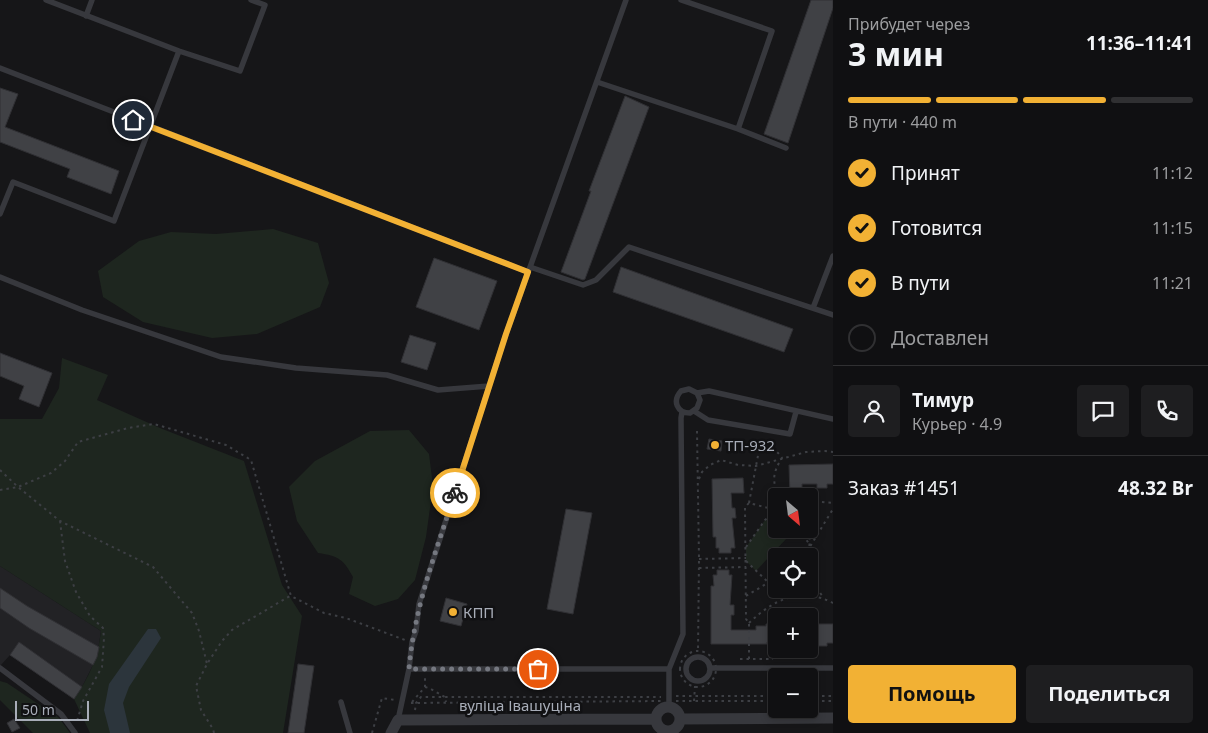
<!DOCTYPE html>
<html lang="ru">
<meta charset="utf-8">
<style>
body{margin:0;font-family:"Noto Sans",sans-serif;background:#1e1e20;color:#f1f3f6;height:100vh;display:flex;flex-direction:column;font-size:19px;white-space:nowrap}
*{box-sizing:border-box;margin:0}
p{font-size:16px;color:#9c9d9f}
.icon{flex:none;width:28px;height:28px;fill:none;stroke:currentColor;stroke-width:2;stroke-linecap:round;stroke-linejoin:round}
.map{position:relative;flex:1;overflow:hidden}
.side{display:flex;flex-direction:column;background:#101012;width:375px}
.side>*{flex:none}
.needle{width:32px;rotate:152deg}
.fabs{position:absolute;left:768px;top:488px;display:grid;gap:10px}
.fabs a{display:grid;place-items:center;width:50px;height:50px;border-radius:5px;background:#101012;box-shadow:0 2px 8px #0003,0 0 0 1px #303032;font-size:25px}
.scale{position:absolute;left:15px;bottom:12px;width:74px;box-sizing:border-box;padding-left:5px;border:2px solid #a8adb8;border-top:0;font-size:14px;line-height:18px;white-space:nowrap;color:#a8adb8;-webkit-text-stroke:4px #111113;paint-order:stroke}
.pin{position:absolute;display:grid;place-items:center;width:42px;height:42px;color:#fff;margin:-21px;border:2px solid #fff;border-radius:50%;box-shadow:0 1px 5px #0007}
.courier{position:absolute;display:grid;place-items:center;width:50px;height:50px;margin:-25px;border:4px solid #f2b134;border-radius:50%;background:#fff;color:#222;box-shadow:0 1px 6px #0007}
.summary em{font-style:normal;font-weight:700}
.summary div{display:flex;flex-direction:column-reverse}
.summary{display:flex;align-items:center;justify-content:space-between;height:85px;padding:0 15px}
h1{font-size:32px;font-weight:700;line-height:38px}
.bar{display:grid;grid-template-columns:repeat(4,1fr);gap:8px 5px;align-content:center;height:60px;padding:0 15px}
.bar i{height:6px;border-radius:4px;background:#303032}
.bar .active{background:#f2b134}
.bar p{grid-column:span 4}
.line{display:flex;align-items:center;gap:12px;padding:0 15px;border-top:1px solid #303032}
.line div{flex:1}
.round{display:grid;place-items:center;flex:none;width:52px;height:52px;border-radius:5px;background:#1e1e20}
ol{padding:0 15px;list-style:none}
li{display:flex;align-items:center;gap:15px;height:55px}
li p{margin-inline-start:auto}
li .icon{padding:5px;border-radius:50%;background:#f2b134;color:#111;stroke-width:4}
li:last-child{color:#9c9d9f}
li i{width:28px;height:28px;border:2px solid #303032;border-radius:50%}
.primary-button{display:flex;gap:10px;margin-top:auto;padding:10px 15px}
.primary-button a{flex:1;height:58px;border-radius:5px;background:#f2b134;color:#111;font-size:20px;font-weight:700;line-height:58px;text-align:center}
.primary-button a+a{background:#1e1e20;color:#f1f3f6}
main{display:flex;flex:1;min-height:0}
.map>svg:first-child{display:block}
.built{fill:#222225}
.green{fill:#1e261f}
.water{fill:#2c353c}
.building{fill:#404145;stroke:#303034}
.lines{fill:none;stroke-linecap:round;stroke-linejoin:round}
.path{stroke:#3d3f44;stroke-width:2;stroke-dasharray:2.5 4;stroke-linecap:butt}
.service{stroke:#37383d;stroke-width:5.5}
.minor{stroke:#37383d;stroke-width:11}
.done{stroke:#757880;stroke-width:5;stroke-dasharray:0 9}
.route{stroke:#f2b134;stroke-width:6}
.poi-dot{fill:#f2b134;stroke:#111113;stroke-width:2}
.labels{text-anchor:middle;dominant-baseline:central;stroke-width:5;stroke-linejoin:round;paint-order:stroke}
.poi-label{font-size:15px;fill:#a8adb8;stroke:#111113;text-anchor:start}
.street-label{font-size:15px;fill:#a8adb8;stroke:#111113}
</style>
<main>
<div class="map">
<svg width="833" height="733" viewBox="0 0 833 733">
<rect width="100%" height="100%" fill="#161618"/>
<path class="built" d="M0 566 101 631 97 657 82 687 74 699 10 655 0 666Z"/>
<path class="green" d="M273 229 318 243 329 283 320 307 257 334 212 338 143 322 103 297 98 271 139 241 171 232 216 234Z
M62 358 108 375 97 400 160 428 244 461 282 585 302 616 283 733H90L74 699C89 677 98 658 101 631L0 566V419H42L59 388Z
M409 430 429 454 433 486 426 537 415 580 398 599 375 606 349 594 353 577C343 559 339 556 318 553L297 521 289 487 315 461 370 431Z
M776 511V529H788L787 538 756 571 746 561V547L765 520Z
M809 560 811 574 816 587 811 597 796 596 781 589H809Z
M0 681 7 683 59 718 70 733H33L0 700Z"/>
<path class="water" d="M148 629H156L161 638 129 687 123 703 130 733H110L104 710 109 684Z"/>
<path class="building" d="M811 0H833V8L788 143 764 134Z
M0 88 18 94 5 127 119 171 111 194 67 177 70 169 0 142Z
M625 96 649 107 585 279 583 280 561 272 591 191H589Z
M434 258 497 281 479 330 416 307Z
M621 267 793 329 784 352 613 292Z
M410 335 436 343 427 370 401 362Z
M0 353 52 373 39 407 19 399 24 386 0 376Z
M709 439 722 441 721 451 707 449Z
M833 464V484H827V488H817V484H802V496H790L789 465Z
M743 478 744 493H731L732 508H735L736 518H732L735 548H731V553H719V548H716V537H713L712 479Z
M566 509 592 513 573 614 547 609Z
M717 570H729V575H732L730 605H734V615H731V630H756V626H766V624H776V642H767V644H711V586H714L713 575H717Z
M0 588 27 606 99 647 97 657 93 665 29 628 0 608Z
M446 598 467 604 461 626 440 621Z
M809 624H833V643H827V646H815V643H809Z
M19 642 82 687 74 699 10 655Z
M298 664 314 666 304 733H288Z
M14 719 20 728 12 732 7 723Z"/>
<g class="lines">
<path class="path" d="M697 431 699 559 698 651
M0 470 18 487 60 521 153 567 192 613 199 631 207 664
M699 479 702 472 710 465 721 460 738 465 756 466 806 452 825 451 833 452
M0 490 18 487 51 473 65 461 78 442 128 428 154 424 226 445 251 460 291 596 324 613 346 618 405 640
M809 501 833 503
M749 503 760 445C770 447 776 449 782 458 773 472 771 482 780 496
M809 511 810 525 809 560 811 574 816 587 823 597
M60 521 65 561 76 592 90 616 103 628 104 638 102 667 83 701 77 721
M800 529 809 544
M746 547 765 520 776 511
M802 556 811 545 833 509
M699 559 746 558
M746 561 769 583 776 586
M699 568 746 567
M781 589 795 595
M746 596 776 578
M749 623C773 600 800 586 833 603
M680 669a18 18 0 1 1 36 0a18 18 0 1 1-36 0Z
M740 659H773
M749 659V623L746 619 745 507 749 503 776 510
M425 687 429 688 445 697 446 702
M676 696H776
M809 696H833
M676 701H776
M694 701 695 686
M809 701H833
M412 702 425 687V677
M411 703 661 701
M415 710 416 703 421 697H661
M214 733 213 729 201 710 196 686 207 664 222 641 232 630 290 596
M372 733 382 698 395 700"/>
<path class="service" d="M46 0 179 51 240 71 265 5 251 0
M681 0 772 31 738 129
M86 16 92 0
M0 68 528 272
M597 82 738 129 786 148
M0 214 13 182 114 221 179 51
M530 267 583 285 596 280 629 247 833 315
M0 277 82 310 221 357 296 368 387 375 438 390 489 386
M813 308 833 256
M697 393 700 400 697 408 690 413C677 413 672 401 681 391L689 389 697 393 709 391 833 419
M694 411 708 420 790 434 796 412
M686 669a12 12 0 1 1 24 0a12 12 0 1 1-24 0Z
M0 668 61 714 75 733
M711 668H833
M409 669H669
M341 702 350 733
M669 707V669L683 634 681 418 682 412
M398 720 409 669 412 642 416 631 419 604 506 334 626 0
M668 731V733"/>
<path class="minor" d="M656 719a12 12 0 1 1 24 0a12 12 0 1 1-24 0Z
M680 719 833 718
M391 733 398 720 656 719"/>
</g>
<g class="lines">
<path class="done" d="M455 493C436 551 414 609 409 669H538"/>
<path class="route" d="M133 120 528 272 506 334 455 493"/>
</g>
<g class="poi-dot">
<circle cx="715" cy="445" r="5"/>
<circle cx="453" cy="612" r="5"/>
</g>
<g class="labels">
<g class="poi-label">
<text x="725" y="445">ТП-932</text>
<text x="463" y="612">КПП</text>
</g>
<g class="street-label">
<text x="520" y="705">вуліца Івашуціна</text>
</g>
</g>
</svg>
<div class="fabs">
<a><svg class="needle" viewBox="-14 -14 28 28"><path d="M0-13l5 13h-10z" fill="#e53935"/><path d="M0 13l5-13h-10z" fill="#9c9d9f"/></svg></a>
<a><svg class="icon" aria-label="locate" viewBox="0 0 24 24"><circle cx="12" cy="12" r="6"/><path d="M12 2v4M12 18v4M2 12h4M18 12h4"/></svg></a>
<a>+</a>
<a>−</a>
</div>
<div class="scale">50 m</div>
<div class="pin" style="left:538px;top:669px;background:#ea580c"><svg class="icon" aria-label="bag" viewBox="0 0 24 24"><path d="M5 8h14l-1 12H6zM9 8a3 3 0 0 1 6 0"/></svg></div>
<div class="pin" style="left:133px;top:120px;background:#1f2937"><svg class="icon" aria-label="home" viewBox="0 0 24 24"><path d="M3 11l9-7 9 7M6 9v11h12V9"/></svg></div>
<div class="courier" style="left:455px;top:493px"><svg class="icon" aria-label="bike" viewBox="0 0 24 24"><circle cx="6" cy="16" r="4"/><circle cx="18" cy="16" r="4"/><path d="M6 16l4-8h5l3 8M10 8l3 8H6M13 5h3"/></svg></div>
</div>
<section class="side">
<div class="summary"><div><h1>3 мин</h1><p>Прибудет через</p></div><em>11:36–11:41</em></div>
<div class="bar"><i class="active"></i><i class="active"></i><i class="active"></i><i></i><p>В пути · 440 m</p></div>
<ol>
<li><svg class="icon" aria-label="check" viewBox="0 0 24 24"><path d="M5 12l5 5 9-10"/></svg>Принят<p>11:12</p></li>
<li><svg class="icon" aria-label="check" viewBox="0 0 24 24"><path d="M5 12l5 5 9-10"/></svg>Готовится<p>11:15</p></li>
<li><svg class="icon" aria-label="check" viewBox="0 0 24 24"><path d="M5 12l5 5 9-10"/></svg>В пути<p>11:21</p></li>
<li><i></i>Доставлен</li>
</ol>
<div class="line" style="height:90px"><a class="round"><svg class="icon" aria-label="person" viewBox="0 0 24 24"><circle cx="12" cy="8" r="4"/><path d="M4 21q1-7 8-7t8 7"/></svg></a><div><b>Тимур</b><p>Курьер · 4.9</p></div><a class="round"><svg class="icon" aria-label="chat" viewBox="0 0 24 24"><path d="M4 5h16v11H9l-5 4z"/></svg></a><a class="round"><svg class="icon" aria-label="phone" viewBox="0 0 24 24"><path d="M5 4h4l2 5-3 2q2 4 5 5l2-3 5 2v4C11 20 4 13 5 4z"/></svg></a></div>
<div class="line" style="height:65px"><div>Заказ #1451</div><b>48.32 Br</b></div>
<div class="primary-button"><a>Помощь</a><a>Поделиться</a></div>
</section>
</main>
